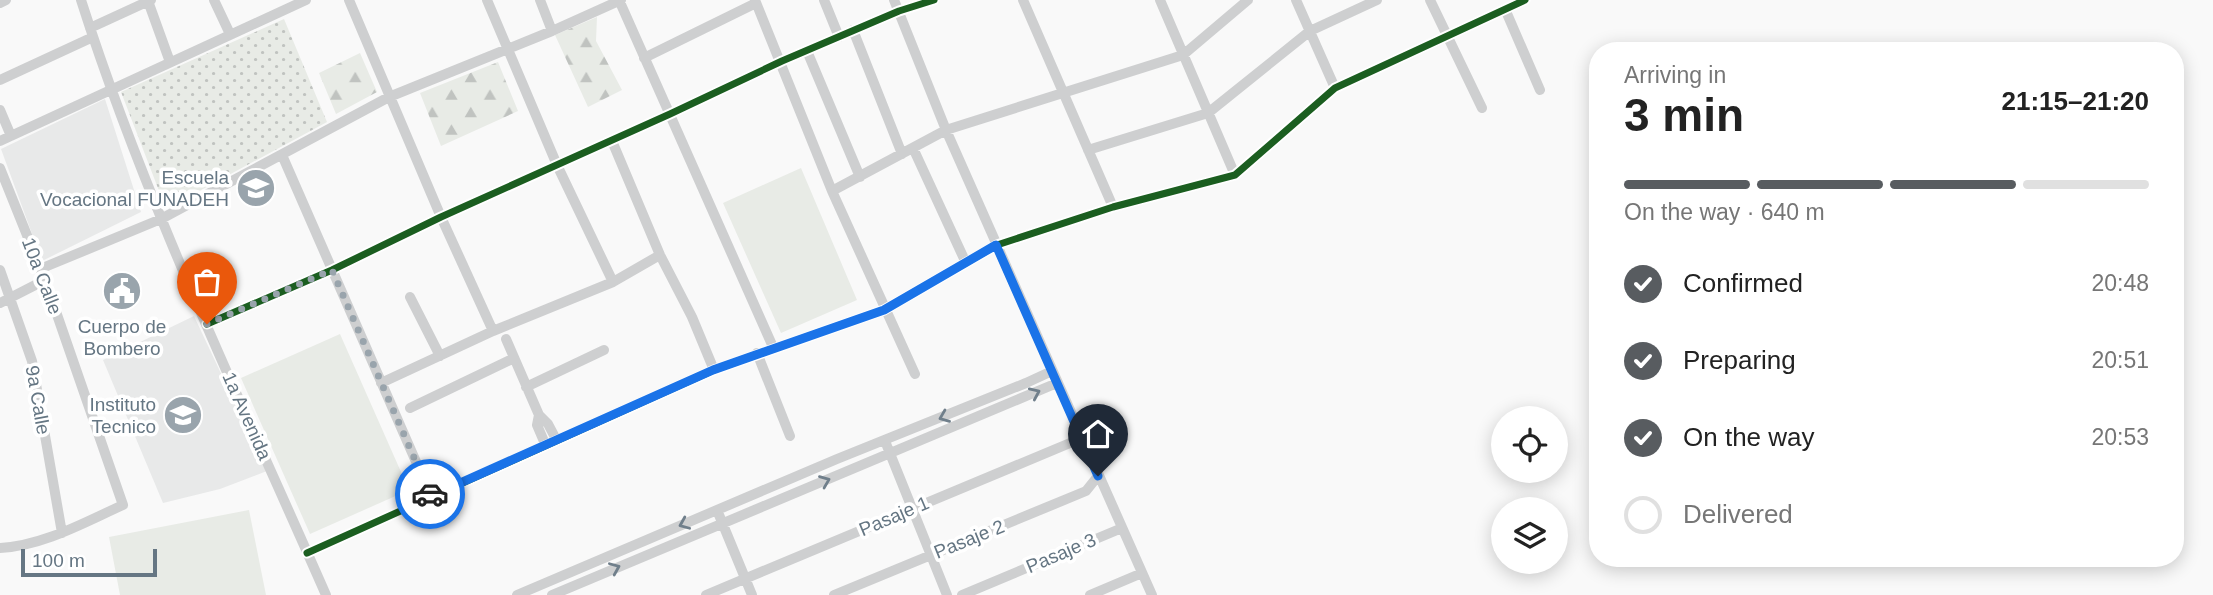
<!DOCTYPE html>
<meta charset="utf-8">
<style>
body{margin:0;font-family:Helvetica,sans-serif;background:#f6f6f6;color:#222;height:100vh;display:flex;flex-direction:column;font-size:26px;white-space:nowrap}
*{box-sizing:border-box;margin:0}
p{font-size:23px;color:#767676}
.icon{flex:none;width:38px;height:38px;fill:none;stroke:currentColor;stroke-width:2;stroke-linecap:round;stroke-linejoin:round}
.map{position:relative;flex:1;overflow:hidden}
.sheet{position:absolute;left:1589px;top:42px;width:595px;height:525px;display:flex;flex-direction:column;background:#fff;border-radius:28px;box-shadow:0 4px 18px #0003}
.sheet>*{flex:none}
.fabs{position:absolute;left:1491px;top:406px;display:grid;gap:14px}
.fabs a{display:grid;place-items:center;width:77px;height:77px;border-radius:50%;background:#fff;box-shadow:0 4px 18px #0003;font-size:35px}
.scale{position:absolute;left:21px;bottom:18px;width:136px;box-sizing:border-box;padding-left:7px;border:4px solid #657683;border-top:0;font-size:19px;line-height:24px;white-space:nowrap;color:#657683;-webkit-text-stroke:5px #fff;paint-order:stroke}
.pin{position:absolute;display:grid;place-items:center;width:60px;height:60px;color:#fff;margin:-72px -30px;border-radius:50% 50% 50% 0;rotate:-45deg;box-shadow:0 0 7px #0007}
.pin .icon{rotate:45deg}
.courier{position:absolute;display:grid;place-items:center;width:70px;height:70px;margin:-35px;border:5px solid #1a73e8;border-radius:50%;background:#fff;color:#222;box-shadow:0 2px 9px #0007}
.head em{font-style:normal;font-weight:700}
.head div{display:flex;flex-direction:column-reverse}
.head{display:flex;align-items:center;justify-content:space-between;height:119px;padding:0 35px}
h1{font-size:46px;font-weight:700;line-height:52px}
.bar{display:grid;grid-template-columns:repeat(4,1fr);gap:10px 7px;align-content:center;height:84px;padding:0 35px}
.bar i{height:9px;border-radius:5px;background:#e0e0e0}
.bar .current{background:#585c60}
.bar p{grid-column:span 4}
ol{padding:0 35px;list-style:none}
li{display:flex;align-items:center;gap:21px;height:77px}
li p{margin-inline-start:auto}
li .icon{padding:7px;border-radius:50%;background:#585c60;color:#fff;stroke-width:4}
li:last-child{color:#767676}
li i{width:38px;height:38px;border:4px solid #e0e0e0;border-radius:50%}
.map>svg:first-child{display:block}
.built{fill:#e8e9e9}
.green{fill:url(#green-dots)}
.forest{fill:url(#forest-firs)}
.pitch{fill:#e8ebe6}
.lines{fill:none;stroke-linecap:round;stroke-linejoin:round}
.street{stroke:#cecfd0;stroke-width:10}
.cycleway-casing{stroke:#fff;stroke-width:11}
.cycleway{stroke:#1b5e20;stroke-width:7}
.oneway{stroke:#707f8b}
.done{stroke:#99a4ac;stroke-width:7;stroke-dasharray:0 12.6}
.route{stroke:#1a73e8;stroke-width:9}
.labels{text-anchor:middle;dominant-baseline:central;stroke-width:7;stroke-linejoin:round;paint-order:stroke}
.poi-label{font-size:19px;fill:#657683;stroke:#fff;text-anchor:end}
.street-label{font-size:19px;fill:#657683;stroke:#fff}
</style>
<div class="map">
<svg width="2213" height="595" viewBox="0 0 2213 595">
<defs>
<pattern id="green-dots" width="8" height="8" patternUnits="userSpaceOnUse" patternTransform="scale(1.75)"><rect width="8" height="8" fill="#e8ebe6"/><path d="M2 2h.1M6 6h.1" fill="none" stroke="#c0c3c0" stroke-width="1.8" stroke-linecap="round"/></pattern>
<pattern id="forest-firs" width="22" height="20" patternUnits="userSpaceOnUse" patternTransform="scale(1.75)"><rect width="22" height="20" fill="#e8ebe6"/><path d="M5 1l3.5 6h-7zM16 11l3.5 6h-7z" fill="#c0c3c0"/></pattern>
</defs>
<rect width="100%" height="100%" fill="#f9f9f9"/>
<path class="built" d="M105 99 141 212 42 261 1 149Z
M194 316 267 471 220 489 163 503 103 360Z"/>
<path class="green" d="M284 19 327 122 166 209 121 92Z"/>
<path class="forest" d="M597 17 596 41 622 90 588 107 555 35Z
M360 53 377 92 336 114 319 73Z
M498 62 518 111 441 146 420 93Z"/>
<path class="pitch" d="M801 168 857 300 781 333 723 203Z
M340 334 409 490 310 534 241 378Z
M249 510 266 595H120L109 537Z"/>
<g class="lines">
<path class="street" d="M81 0C146 204 240 399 326 595
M214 0 230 34
M349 0 441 217 493 331
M487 0 557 165 613 282
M540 0 552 31
M619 0 773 347
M755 0 832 191 915 374
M824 0 839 37
M894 0 946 130 1152 595
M1023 0 1113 207
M1160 0 1235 175
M1296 0 1335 88
M1430 0 1482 108
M148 1 170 62
M0 3 6 0
M1505 9 1540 90
M90 28 151 0
M853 30 902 154
M807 51 860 177
M644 58 756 3
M0 80 93 37
M0 110 11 136
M0 141 306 0
M612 141 660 255 692 317 714 370
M913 148 966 263
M1088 150 1208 113 1310 31 1377 0
M282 155 431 496
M0 168 45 280 123 505C85 522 43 546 0 548
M832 191 946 130 1183 55 1248 0
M40 269 161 219 389 97 552 31 621 0
M0 270 32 361 62 533
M410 297 440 356
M0 303 45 280
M207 324 332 270 441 217 670 114 782 61 899 11 934 0
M506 339 539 415 548 424 557 441
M757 353 790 436
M381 383 493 331 613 282 660 255
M526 387 604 350
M410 408 514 358
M539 415 537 425 546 446
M885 441 947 595
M717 510 752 595
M307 553 714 370 884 310 997 245 1113 207 1235 175 1335 88 1525 0
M517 595 837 459 1026 383 1052 371
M552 595 1057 383
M706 595 1082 438
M834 595 1086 491 1098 476
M962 595 1122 528
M1090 595 1142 573"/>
<g class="cycleway-casing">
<path id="cycleway" d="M207 324 332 270 441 217 670 114 782 61 899 11 934 0
M307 553 714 370 884 310 997 245 1113 207 1235 175 1335 88 1525 0"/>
</g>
<use href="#cycleway" class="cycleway"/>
</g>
<defs><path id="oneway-chevron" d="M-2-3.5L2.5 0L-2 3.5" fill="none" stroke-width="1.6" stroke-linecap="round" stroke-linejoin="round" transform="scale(1.75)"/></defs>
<g class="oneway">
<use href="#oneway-chevron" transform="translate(1035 393) rotate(-24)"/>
<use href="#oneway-chevron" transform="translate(944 417) rotate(158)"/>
<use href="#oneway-chevron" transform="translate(825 481) rotate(-22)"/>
<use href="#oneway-chevron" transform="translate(684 524) rotate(157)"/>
<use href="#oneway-chevron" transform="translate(615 568) rotate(-23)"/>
</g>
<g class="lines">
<path class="done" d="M207 324 332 270 430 494"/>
<path class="route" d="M430 494 431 496 713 370 884 310 996 245 1098 476"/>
</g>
<defs>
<g id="school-disc" transform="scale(2.0125)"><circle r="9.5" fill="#99a4ac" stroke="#fff"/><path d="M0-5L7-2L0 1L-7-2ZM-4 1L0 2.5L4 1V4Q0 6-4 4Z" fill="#fff"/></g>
<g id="civic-disc" transform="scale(2.0125)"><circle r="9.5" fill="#99a4ac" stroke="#fff"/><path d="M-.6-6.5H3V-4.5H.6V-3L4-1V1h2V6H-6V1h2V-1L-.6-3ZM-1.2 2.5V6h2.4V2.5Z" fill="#fff"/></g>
</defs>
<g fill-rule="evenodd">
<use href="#school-disc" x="256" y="188"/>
<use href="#civic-disc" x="122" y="291"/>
<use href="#school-disc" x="183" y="415"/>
</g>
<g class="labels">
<g class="poi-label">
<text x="229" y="177">Escuela<tspan x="229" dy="22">Vocacional FUNADEH</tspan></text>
<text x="122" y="326" text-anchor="middle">Cuerpo de<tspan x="122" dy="22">Bombero</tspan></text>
<text x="156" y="404">Instituto<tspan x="156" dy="22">Tecnico</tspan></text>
</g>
<g class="street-label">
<text transform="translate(42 276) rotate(69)">10a Calle</text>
<text transform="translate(38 400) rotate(80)">9a Calle</text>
<text transform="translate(247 416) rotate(66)">1a Avenida</text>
<text transform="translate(894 516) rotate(-23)">Pasaje 1</text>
<text transform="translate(969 539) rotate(-22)">Pasaje 2</text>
<text transform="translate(1061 553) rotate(-23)">Pasaje 3</text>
</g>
</g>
</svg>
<div class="fabs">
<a><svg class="icon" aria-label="locate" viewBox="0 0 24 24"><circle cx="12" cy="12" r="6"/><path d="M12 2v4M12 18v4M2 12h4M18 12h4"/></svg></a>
<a><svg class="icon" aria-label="layers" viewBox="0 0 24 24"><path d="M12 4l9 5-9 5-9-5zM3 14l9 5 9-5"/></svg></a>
</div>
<div class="scale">100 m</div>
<div class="pin" style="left:207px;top:324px;background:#ea580c"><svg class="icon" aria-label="bag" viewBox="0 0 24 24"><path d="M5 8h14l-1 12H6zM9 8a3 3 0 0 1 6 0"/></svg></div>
<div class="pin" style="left:1098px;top:476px;background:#1f2937"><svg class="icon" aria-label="home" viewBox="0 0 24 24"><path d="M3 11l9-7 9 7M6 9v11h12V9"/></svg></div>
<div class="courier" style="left:430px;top:494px"><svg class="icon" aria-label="car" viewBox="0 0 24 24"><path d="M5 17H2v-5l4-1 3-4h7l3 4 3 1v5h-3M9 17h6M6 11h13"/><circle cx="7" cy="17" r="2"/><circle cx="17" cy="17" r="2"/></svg></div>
<section class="sheet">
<div class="head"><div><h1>3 min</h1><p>Arriving in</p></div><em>21:15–21:20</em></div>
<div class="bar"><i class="current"></i><i class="current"></i><i class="current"></i><i></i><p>On the way · 640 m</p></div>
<ol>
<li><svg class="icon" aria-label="check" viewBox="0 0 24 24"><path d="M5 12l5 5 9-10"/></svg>Confirmed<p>20:48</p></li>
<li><svg class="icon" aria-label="check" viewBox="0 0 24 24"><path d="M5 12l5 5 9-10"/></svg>Preparing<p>20:51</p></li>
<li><svg class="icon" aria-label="check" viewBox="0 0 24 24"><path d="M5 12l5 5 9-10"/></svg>On the way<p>20:53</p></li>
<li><i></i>Delivered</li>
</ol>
</section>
</div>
